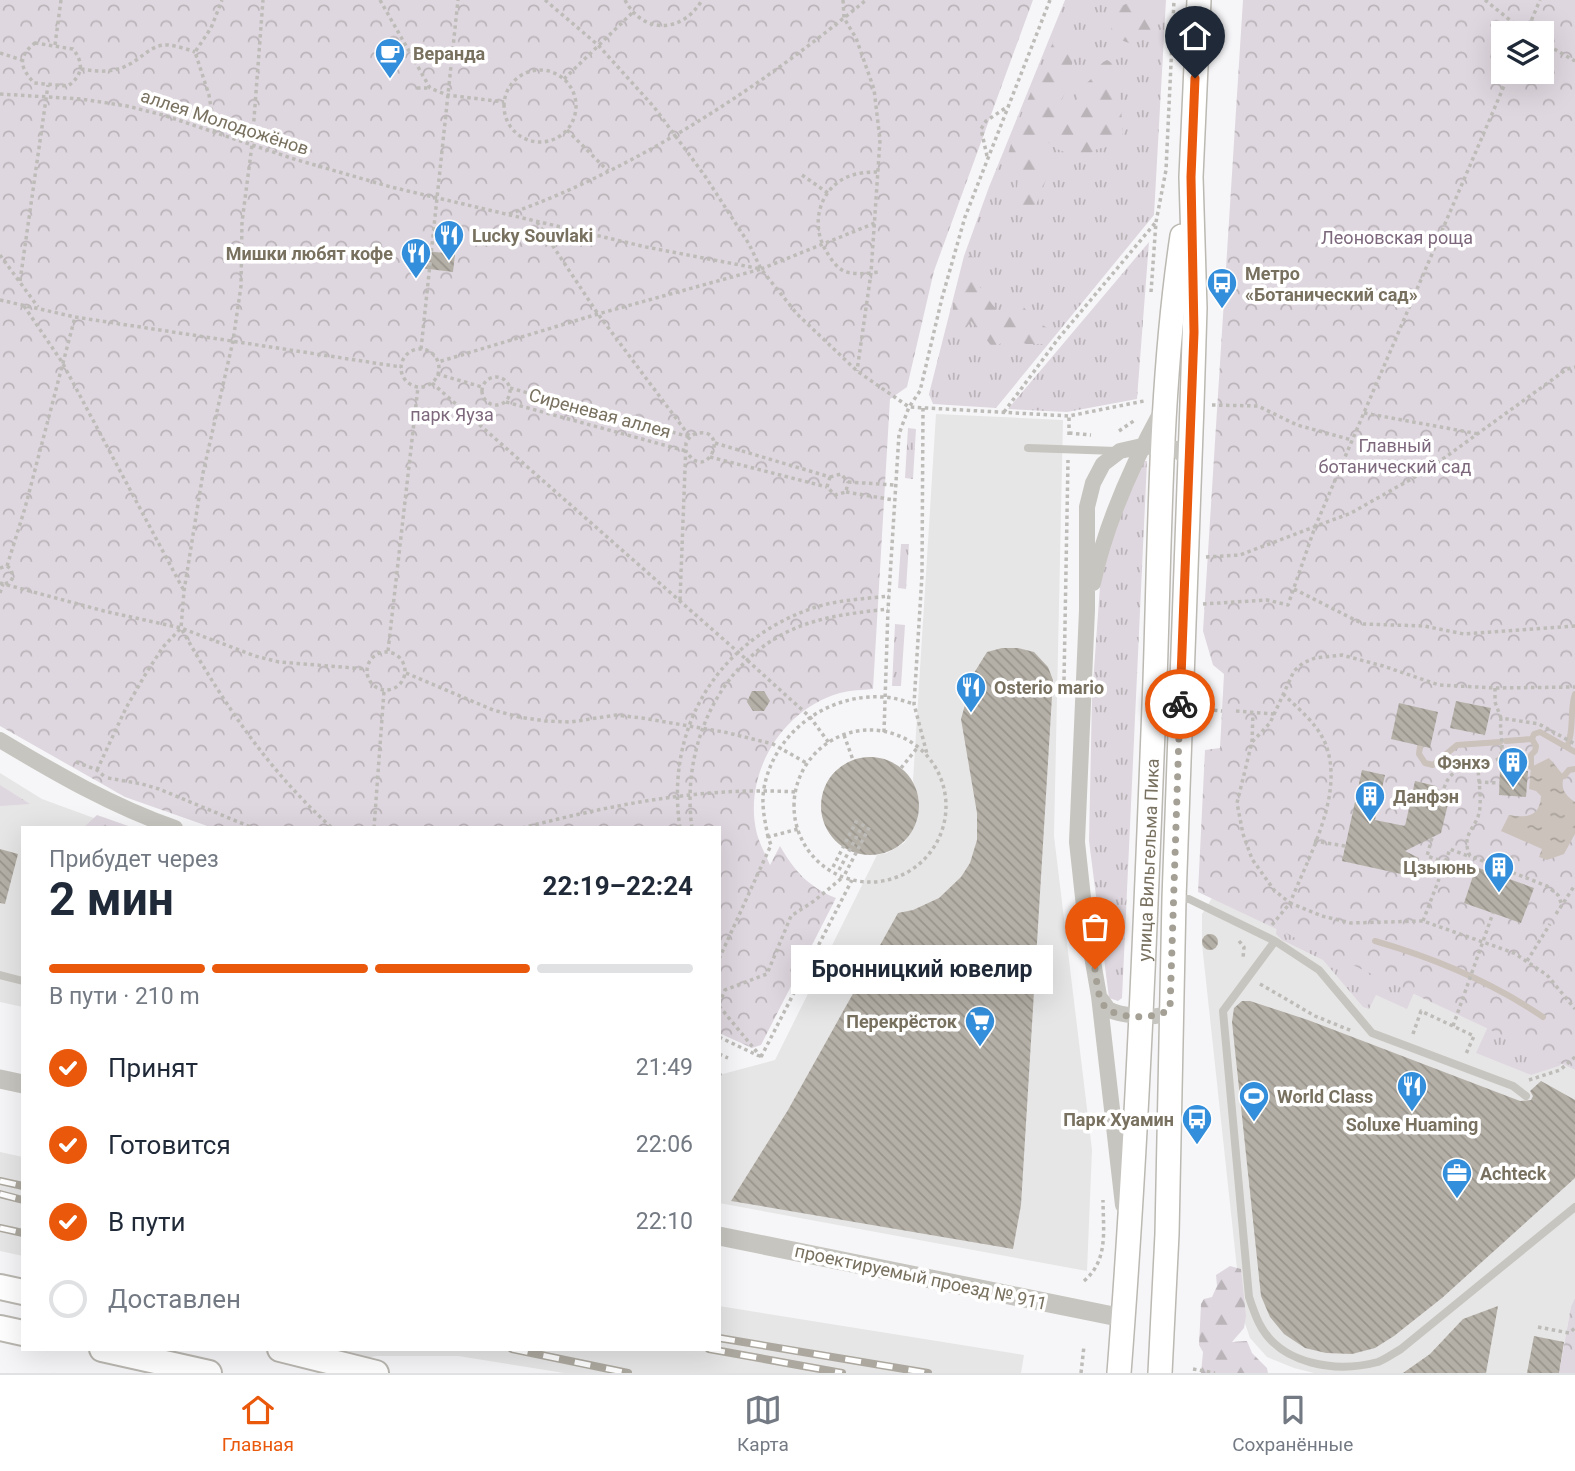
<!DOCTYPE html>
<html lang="ru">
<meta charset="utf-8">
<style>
body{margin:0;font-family:Roboto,sans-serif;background:#f6f6f7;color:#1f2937;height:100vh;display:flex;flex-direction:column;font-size:26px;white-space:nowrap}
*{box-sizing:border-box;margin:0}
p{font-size:23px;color:#747a83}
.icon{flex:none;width:38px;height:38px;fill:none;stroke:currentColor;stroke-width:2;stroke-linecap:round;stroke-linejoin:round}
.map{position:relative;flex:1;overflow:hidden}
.details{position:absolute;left:21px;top:826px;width:700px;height:525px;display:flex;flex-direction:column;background:#fff;border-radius:0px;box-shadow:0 7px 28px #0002}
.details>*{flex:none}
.controls{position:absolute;left:1491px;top:21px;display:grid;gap:14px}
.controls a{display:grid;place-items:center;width:63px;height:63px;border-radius:0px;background:#fff;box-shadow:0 7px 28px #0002;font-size:35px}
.pin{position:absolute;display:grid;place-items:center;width:60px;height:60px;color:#fff;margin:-72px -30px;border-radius:50% 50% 50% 0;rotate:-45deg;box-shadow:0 0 7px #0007}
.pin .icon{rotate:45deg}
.courier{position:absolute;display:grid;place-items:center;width:70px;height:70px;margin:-35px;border:5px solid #ea580c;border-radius:50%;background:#fff;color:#222;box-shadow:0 2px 9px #0007}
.bubble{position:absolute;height:49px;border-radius:0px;background:#fff;box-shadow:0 7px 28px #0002;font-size:23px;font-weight:700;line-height:49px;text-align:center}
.overview em{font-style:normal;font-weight:700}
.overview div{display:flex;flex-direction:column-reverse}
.overview{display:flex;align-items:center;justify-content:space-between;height:119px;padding:0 28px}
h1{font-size:46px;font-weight:700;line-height:52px}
.bar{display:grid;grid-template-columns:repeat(4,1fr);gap:10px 7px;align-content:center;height:84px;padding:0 28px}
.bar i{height:9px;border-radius:5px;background:#e0e1e3}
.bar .current{background:#ea580c}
.bar p{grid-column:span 4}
ol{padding:0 28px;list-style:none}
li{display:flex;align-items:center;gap:21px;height:77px}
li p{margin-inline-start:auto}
li .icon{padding:7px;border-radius:50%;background:#ea580c;color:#fff;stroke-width:4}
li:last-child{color:#747a83}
li i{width:38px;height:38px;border:4px solid #e0e1e3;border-radius:50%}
.tabs{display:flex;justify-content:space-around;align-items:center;height:98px;border-top:2px solid #e0e1e3;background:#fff;font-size:19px;color:#747a83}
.tabs a{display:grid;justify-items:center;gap:4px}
.tabs .current{color:#ea580c}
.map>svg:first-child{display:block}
.built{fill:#e7e6e6}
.grass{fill:url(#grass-tufts)}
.forest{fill:url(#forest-firs)}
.park{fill:url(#park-crowns);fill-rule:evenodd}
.water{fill:url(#water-ripples)}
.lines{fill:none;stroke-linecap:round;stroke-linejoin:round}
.stream{stroke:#cac2bb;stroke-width:6}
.building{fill:url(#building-back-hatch)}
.secondary-casing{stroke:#bcb9b2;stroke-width:26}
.primary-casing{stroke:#bab7b1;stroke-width:28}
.path{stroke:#bebcb8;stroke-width:3.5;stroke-dasharray:3.5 3.5;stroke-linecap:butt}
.service{stroke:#c7c5bf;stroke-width:8}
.minor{stroke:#c7c5bf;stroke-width:16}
.tertiary{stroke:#c7c5bf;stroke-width:19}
.secondary{stroke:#fff;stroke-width:23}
.primary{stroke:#fff;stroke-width:24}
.rail-casing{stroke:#aca89f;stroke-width:8}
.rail{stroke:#fff;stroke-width:5;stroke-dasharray:16;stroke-linecap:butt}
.done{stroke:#a5a095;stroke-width:7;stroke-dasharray:0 12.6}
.route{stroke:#ea580c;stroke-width:9}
.labels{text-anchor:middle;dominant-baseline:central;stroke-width:7;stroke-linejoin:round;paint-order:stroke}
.poi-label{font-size:18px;font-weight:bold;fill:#797160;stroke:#fff;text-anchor:start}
.street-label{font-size:18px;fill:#797160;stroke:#fff}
.park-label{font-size:18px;fill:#7d677c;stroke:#fff}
</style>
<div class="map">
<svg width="1575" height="1373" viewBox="0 0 1575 1373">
<defs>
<pattern id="grass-tufts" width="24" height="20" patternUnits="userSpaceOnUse" patternTransform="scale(1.75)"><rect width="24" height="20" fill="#dfd7df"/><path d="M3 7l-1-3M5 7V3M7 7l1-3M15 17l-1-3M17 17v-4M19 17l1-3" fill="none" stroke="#bab3b8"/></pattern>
<pattern id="forest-firs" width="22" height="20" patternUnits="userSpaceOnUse" patternTransform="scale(1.75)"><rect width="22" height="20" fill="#dfd7df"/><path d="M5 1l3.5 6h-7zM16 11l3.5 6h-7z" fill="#bab3b8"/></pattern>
<pattern id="park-crowns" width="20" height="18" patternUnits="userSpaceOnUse" patternTransform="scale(1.75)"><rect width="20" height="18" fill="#dfd7df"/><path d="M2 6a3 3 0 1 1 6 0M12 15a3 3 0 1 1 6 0" fill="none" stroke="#bab3b8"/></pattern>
<pattern id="water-ripples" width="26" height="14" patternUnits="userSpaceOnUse" patternTransform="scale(1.75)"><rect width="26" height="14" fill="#cac2bb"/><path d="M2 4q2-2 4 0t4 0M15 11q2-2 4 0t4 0" fill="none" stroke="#a9a29b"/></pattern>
<pattern id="building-back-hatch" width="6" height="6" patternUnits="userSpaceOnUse" patternTransform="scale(1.75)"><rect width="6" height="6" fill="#b5b0a7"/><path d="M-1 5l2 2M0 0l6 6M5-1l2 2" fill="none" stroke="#98948b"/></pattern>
</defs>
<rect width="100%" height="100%" fill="#f6f6f8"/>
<path class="built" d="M936 414 1063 420 1054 836 1092 1150 1087 1271 719 1203V1075L775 1060 877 855 887 853 904 843 914 828 918 818 919 800 913 781Z
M0 773 42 799 121 828H23V1007L0 1002Z
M1212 898 1575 1070V1298L1571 1306 1559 1373H1314L1294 1368 1267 1357 1250 1338 1242 1315 1202 944V914Z
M0 1152 23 1157V1256L0 1251Z
M719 1306 1024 1355 1021 1373H564L458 1356H377L297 1368 294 1349H719Z"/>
<path class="grass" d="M1065 0H1166L1154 215 996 408 933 404 929 394 964 256 989 187Z
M1149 242 1137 399 1067 412 1008 409Z
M908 428 916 429 913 479 905 478Z
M1142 461H1147L1122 998 1118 1001 1109 998 1089 841 1092 697 1101 572 1109 541Z
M901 544H909L906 589 898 588Z
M895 624 905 625 901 686H892Z
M1277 926 1575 1052 1559 1066 1531 1075 1476 1053 1490 1022 1416 988 1407 1009 1376 995 1369 1009 1363 1007 1323 960 1282 940 1276 934Z"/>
<path class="forest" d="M1136 0 1151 1 1157 24 1152 38 1129 43 1112 37 1110 14 1116 8Z
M1063 36C1065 38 1070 43 1071 45 1077 58 1066 92 1060 104L1066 111 1074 110C1077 104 1076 100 1078 94 1079 88 1085 85 1089 81 1097 75 1096 65 1107 60L1115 65 1118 73 1123 133 1120 142 1112 146 1097 149 1082 159 1057 149 1044 139 1035 141 1034 150 1047 162 1049 171C1045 181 1040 200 1034 207L1025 208 1018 203 1016 195 1018 180C1015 176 1009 173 1007 168 1002 152 1046 58 1055 38Z
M969 256 977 258 979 263 975 271V283C987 291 989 306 1002 313L1006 311 1010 303H1020L1034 319 1050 330 1052 339 1047 344H1026L1009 336 994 349 971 321 964 331H955C947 318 961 270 969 256Z
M0 785 30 804 0 806Z
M97 815 134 828H83Z
M1230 1266 1241 1269 1246 1316 1244 1328 1232 1342 1247 1341 1252 1353 1267 1368 1268 1373H1201L1203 1352 1199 1345 1201 1304 1204 1299 1212 1297 1217 1286 1216 1275Z"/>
<path class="park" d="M0 0H1033L934 271 907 387 890 399 873 689C862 690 851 690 840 693 782 709 742 775 757 834 760 845 766 855 770 865L780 846C795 872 809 887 836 898L761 1045 752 1048 719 1033V828H213L125 797 0 726Z
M1243 0H1575V1070L1198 892 1205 750 1220 748 1224 674 1213 665 1203 631ZM1503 33H1542V72H1503Z
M1575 1298V1373H1559L1571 1306Z"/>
<path class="water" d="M1549 758 1564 776C1560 789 1565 795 1575 802V834L1564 854 1547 860 1539 857 1542 849 1501 831 1509 815C1526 818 1540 817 1541 796L1536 791 1529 789 1531 767Z"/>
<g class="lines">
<path class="stream" d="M1506 741 1532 739
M1420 746 1419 754 1425 763 1433 765 1457 745 1500 742
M1567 747C1575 729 1569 711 1575 694
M1531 767V755L1535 751 1536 746 1532 739 1534 734 1540 732 1575 752
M1564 776 1569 770 1575 769
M1375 941C1434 958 1492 982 1543 1017"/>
</g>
<path class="building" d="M415 250 455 254 453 272 413 267Z
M1002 648H1018L1034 652 1048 667 1053 680 1021 1205 1013 1249 731 1201 788 1110 898 913 913 910 939 898 961 877 970 863 977 840V813L961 719 974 673 987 652Z
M752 691H764L770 701 764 711H753L747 702Z
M1456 701 1491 708 1485 735 1450 728Z
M1399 703 1438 712 1430 748 1391 739Z
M821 806a49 49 0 1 1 98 0a49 49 0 1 1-98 0Z
M1500 769 1528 771 1526 797 1499 795Z
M1362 770 1385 775 1375 820 1405 826 1415 781 1436 786 1448 804 1441 833 1405 851 1419 858 1415 877 1342 861Z
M0 849 18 854 5 904 0 903Z
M1476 867 1534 888 1521 923 1464 903Z
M1202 942a8 8 0 1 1 16 0a8 8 0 1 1-16 0Z
M1242 1001H1250L1308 1020 1520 1101 1531 1100 1533 1096 1530 1091 1541 1081 1575 1100V1178L1442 1298 1394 1336 1375 1348 1352 1354 1326 1353 1305 1348 1284 1334 1270 1317 1261 1296 1232 1022 1234 1008Z
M1498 1306 1486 1373H1403L1430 1354 1463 1319Z
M1534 1336 1564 1342 1559 1373H1527Z"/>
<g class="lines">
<g class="secondary-casing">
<g id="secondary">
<path id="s1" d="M1119 1373C1137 1143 1146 912 1155 681 1160 533 1160 383 1182 236"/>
<path d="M1160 1373 1167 1234 1174 899 1192 404 1195 308 1191 177 1199 0"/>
</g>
</g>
<g class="primary-casing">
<path id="primary" d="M0 1287 23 1292
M0 1328 23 1333
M102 1349 209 1373
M280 1349 376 1373"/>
</g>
<path class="path" d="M380 0 430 88 447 95 504 102
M545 0 598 45 654 107 705 176 749 244 761 269 797 314 857 371 909 407 1069 416 1144 401
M625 0C643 35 683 33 702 0
M843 0 844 18 856 38 874 89 880 140 871 273 857 371
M1485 0 1526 33
M1526 33 1540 0
M1542 42 1575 61
M35 43 73 49C84 63 83 75 68 86L34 83C20 67 17 57 35 43Z
M55 45 61 0
M0 53 22 60
M81 69C98 72 114 73 130 64 143 57 152 44 168 45 177 46 187 49 195 52
M504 106a36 36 0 1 1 72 0a36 36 0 1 1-72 0Z
M564 79 632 13
M417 88H430
M0 94 81 99 127 106 163 115 294 159 391 187 646 247 761 269 598 314 438 362
M567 130 608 171
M215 132 209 95 195 52 211 28 222 0
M987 156 981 129 986 121 1007 107
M877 172C867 172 855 173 845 178 819 191 811 224 825 249 829 256 835 266 842 270 853 276 869 273 880 272
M802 175 828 193
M509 214C638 168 761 87 866 0
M537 222 598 314 690 437
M0 255 38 307
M761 269 875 223
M20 281 48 85
M1151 292 1156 222 1166 170 1174 0
M0 300 75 317 401 367
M24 306 62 362 183 589
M421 349 458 0
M401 368a19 19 0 1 1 38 0a19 19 0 1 1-38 0Z
M437 374 482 387
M482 391a14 14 0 1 1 28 0a14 14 0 1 1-28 0Z
M432 383 747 660 810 717 829 743
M510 388 690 437
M506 402 686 451
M1212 405 1258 406 1297 425 1352 440
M923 408 922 575 914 704 927 754
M1004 412 1058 339 1156 222
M1364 413 1479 434
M1119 431 1135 420
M1069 433 1091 435
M1069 435V416
M715 443 830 477
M710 457 827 487
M830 477 827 487 835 495 846 492 848 482
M830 477 841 474 848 482
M848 482 895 485
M846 492 894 500
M1206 557 1240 555 1351 513 1429 469 1567 369 1575 367
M7 566 25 508 75 317
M0 568 7 566
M0 583 104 611 181 628 255 656 279 662 366 669
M5 584 11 581 13 577 11 569 7 566
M1294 589 1363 624 1424 626 1464 634 1575 626
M0 593 3 584
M680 600 686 443C689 437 692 434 699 433 730 429 707 485 686 451
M1203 604 1267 600 1288 605 1315 527 1510 72
M182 630C225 705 267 769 332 828
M388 651 418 387
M367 671a19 19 0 1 1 38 0a19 19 0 1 1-38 0Z
M406 673 493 710 519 717 545 721 571 722 616 715 642 718 724 732 773 744 808 764
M1064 680 1068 460
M1495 688V702L1501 718
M1283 694C1299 709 1320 726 1327 748 1343 797 1308 858 1290 903L1274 890 1252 859 1243 834 1237 803 1252 742 1270 723 1294 671 1303 663 1315 658 1342 655 1383 666 1439 685 1495 688 1575 687
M1200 709 1222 711
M1236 711 1274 714
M794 806a76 76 0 1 1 152 0a76 76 0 1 1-152 0Z
M884 732 888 609 899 434 909 407 920 391 942 298 965 217 1050 0
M844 735 853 760
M1252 742 1253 713
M76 762 97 770 106 778
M1478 765C1478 778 1481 792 1480 805 1480 828 1459 832 1470 856L1547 886 1558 895 1562 905
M901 768 918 747
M97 770 126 708 145 675 163 647 181 628 184 591 203 473 233 341 241 286 242 222 252 145 263 0
M108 778 142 784 159 789 253 828
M1478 782 1500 783
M1442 795C1451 757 1474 773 1500 758 1505 744 1499 733 1501 718L1539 724 1575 744
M374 828 384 691
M522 828C611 805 704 786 796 792
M680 828C665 729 716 643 810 609 835 600 863 599 889 596
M692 828C681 750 716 666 789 631 821 616 854 613 888 609
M768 837C765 821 761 805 764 788 774 733 826 694 882 697 893 697 904 701 914 704
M1432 838 1427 856 1445 862
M1314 841 1345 846
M833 867 857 820
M1443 868 1450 849 1468 856
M839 870 864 823
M845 874 870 826
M1505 878 1512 857
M1556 914 1575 885
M1423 921 1439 879
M1272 925 1290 903 1322 916 1351 923 1423 921 1514 953 1547 975 1575 1009
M1239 941 1244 947 1243 958
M719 959 771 845 768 837 798 829
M1527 961 1550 924
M1260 984 1315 1016 1352 1031
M719 1004 725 990 767 974 791 916 814 901 842 878
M719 1006 761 1057
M1453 1026 1493 913
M1413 1034 1421 1011 1474 1036 1465 1056
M719 1037 759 1056
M719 1054 728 1058
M761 1057 852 880
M719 1076 722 1071
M1529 1080 1560 1070 1575 1057
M1084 1281C1109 1260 1103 1229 1103 1200
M1538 1327 1569 1333 1575 1328
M1193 1369 1215 1373
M1081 1373 1084 1346"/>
<path class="service" d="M1028 448 1117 451
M1176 899H1189L1275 941
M0 975 23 981
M1526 1096 1513 1086 1372 1033 1319 970 1275 941 1223 1011 1249 1297C1252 1306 1255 1315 1259 1323 1280 1365 1336 1373 1378 1362 1386 1359 1394 1353 1401 1349L1575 1207"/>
<path class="minor" d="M1093 583C1106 522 1132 465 1162 410
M0 740C57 774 112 806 175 828
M1100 998 1108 1009C1118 1015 1156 1020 1166 1013 1170 1010 1170 1007 1172 1003
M1123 1205 1099 996 1085 916 1077 842 1087 610V507L1093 483 1103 464 1120 451 1142 446 1177 449 1184 456 1189 466"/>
<path class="tertiary" d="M0 1079 23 1084
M719 1236 1123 1318"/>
<use href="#secondary" class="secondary"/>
<use href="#primary" class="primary"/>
<g class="rail-casing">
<path id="rail" d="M0 1181 23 1186
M0 1194 23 1200
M0 1228 23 1233
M719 1338 928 1373
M512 1349 628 1373
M709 1349 842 1373"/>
</g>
<use href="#rail" class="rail"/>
</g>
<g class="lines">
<path class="done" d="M1095 969C1097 981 1097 998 1106 1008 1117 1019 1161 1020 1170 1008L1180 704"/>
<path class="route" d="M1180 704 1194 332 1191 177 1195 78"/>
</g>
<defs>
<g id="cafe-pin" transform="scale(1.575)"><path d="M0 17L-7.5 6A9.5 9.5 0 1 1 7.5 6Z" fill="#338edb" stroke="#fff"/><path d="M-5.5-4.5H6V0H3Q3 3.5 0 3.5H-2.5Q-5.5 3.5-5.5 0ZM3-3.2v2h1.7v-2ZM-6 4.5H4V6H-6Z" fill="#fff"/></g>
<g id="restaurant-pin" transform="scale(1.575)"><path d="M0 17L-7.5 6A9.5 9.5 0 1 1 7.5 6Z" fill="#338edb" stroke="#fff"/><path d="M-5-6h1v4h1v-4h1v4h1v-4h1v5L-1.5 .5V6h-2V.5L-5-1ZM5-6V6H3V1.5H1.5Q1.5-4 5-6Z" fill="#fff"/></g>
<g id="bus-pin" transform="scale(1.575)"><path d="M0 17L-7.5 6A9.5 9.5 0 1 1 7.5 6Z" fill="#338edb" stroke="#fff"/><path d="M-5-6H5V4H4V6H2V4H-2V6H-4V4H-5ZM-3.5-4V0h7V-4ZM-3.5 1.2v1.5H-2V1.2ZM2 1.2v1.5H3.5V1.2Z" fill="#fff"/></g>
<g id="building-pin" transform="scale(1.575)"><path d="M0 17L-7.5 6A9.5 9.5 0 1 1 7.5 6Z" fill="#338edb" stroke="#fff"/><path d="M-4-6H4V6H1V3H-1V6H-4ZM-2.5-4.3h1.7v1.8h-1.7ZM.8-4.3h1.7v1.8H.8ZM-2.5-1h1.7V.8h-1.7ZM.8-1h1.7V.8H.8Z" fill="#fff"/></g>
<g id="supermarket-pin" transform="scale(1.575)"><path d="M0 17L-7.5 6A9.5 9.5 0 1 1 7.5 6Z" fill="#338edb" stroke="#fff"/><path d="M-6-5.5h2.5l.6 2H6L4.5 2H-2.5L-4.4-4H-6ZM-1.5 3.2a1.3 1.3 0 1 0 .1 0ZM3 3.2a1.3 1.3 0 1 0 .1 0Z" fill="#fff"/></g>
<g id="stadium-pin" transform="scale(1.575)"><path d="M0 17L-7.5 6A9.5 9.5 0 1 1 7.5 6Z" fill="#338edb" stroke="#fff"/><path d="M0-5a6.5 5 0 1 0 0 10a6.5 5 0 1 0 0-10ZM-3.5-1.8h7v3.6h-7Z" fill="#fff"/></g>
<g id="office-pin" transform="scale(1.575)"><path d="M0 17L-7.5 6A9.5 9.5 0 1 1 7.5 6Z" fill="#338edb" stroke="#fff"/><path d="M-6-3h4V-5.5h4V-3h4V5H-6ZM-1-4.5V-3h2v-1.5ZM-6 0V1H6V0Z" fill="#fff"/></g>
</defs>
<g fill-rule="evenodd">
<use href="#cafe-pin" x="390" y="53"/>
<use href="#restaurant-pin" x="449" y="235"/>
<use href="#restaurant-pin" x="416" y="253"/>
<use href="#bus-pin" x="1222" y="283"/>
<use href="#restaurant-pin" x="971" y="687"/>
<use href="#building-pin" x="1513" y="762"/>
<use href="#building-pin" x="1370" y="796"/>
<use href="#building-pin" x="1499" y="867"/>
<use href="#supermarket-pin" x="980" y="1021"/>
<use href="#restaurant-pin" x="1412" y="1086"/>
<use href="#stadium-pin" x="1254" y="1096"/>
<use href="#bus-pin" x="1197" y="1119"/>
<use href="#office-pin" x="1457" y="1173"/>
</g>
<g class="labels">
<g class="poi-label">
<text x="413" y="53">Веранда</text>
<text x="472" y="235">Lucky Souvlaki</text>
<text x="393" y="253" text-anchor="end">Мишки любят кофе</text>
<text x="1245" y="273">Метро<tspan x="1245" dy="21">«Ботанический сад»</tspan></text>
<text x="994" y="687">Osterio mario</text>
<text x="1490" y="762" text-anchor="end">Фэнхэ</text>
<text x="1393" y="796">Данфэн</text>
<text x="1476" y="867" text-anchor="end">Цзыюнь</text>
<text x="957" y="1021" text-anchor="end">Перекрёсток</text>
<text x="1277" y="1096">World Class</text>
<text x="1174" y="1119" text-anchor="end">Парк Хуамин</text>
<text x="1412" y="1124" text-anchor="middle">Soluxe Huaming</text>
<text x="1480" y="1173">Achteck</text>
</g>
<g class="street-label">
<text transform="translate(225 122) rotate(18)">аллея Молодожёнов</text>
<text transform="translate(600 413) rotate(15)">Сиреневая аллея</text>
<text stroke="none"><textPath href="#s1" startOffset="514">улица Вильгельма Пика</textPath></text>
<text transform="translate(921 1277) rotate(12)">проектируемый проезд № 911</text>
</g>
<g class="park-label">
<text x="1397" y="237">Леоновская роща</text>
<text x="452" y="414">парк Яуза</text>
<text x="1395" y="445">Главный<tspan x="1395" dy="21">ботанический сад</tspan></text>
</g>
</g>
</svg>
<div class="controls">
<a><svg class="icon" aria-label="layers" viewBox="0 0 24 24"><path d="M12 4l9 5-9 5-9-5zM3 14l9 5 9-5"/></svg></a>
</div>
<div class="pin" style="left:1095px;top:969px;background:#ea580c"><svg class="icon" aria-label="bag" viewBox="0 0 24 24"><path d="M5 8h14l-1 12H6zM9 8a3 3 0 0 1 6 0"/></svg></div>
<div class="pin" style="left:1195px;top:78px;background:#1f2937"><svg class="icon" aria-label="home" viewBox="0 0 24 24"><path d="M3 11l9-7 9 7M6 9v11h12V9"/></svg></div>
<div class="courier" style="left:1180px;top:704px"><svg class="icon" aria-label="bike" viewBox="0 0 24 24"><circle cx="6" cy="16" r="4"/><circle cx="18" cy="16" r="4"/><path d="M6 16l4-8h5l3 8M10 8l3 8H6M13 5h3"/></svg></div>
<div class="bubble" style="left:791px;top:945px;width:262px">Бронницкий ювелир</div>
<section class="details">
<div class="overview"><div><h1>2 мин</h1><p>Прибудет через</p></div><em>22:19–22:24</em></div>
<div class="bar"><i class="current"></i><i class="current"></i><i class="current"></i><i></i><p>В пути · 210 m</p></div>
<ol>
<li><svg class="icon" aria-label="check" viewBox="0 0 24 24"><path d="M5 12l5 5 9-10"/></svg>Принят<p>21:49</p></li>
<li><svg class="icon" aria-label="check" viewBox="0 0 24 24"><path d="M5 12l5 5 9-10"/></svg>Готовится<p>22:06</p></li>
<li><svg class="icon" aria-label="check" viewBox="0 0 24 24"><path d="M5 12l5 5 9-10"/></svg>В пути<p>22:10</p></li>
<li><i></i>Доставлен</li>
</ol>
</section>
</div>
<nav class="tabs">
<a class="current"><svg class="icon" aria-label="home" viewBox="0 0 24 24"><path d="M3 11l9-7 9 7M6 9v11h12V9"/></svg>Главная</a>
<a><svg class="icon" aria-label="map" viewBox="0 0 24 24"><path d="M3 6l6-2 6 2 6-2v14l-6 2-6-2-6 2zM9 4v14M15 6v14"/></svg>Карта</a>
<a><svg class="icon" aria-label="saved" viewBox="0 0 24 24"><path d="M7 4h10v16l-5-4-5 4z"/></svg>Сохранённые</a>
</nav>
